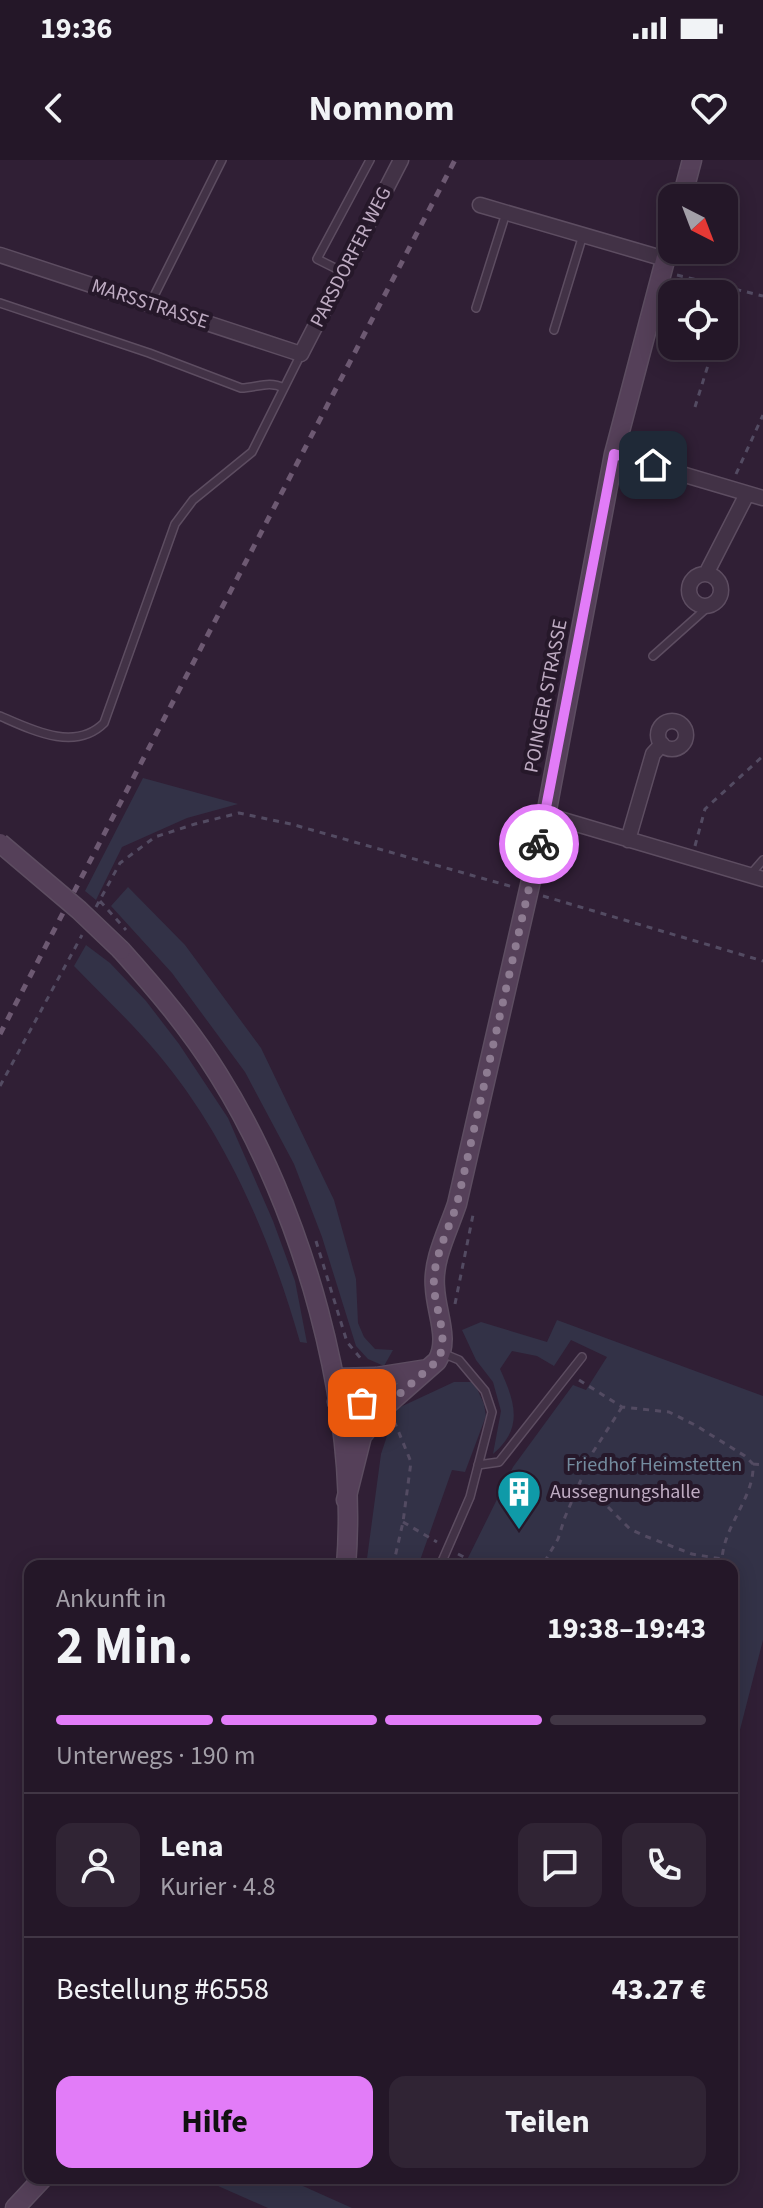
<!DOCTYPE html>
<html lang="de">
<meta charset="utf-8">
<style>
body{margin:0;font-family:"Source Sans 3",sans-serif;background:#302434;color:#f1f3f6;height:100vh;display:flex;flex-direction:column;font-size:30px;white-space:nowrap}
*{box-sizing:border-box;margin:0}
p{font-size:26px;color:#a39fa8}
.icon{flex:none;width:44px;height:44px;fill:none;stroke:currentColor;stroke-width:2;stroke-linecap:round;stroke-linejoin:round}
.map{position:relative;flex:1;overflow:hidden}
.drawer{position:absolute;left:24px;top:1400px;width:714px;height:624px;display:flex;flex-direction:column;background:#241728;border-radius:16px;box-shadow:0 4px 20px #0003,0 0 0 2px #413645}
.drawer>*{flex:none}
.needle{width:52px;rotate:138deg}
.buttons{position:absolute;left:658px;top:24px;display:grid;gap:16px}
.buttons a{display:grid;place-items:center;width:80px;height:80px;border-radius:16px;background:#241728;box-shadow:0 4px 20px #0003,0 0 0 2px #413645;font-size:40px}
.pin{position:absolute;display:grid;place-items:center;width:68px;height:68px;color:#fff;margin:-34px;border-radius:16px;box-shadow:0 4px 12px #0006}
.courier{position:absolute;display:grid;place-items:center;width:80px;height:80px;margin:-40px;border:6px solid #e27cf8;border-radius:50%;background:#fff;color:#222;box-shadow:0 2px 10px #0007}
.summary em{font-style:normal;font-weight:700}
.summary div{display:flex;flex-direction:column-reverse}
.summary{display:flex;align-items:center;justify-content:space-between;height:136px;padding:0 32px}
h1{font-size:52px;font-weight:700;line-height:60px}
.bar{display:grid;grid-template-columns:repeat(4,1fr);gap:12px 8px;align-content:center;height:96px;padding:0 32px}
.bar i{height:10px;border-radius:6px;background:#413645}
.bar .on{background:#e27cf8}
.bar p{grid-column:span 4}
.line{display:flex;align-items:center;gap:20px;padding:0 32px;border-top:2px solid #413645}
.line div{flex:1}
.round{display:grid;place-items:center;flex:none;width:84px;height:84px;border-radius:16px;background:#302434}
.action{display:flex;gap:16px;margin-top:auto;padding:16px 32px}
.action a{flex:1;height:92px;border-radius:16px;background:#e27cf8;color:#111;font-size:32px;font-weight:700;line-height:92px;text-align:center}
.action a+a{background:#302434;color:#f1f3f6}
.status{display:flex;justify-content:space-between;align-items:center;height:56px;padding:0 40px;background:#241728;direction:ltr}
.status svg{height:22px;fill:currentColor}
header{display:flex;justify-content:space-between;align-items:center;height:104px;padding:0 32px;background:#241728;font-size:36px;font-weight:700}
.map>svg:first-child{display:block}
.green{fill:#333247}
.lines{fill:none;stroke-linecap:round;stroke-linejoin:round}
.lane-casing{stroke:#5d4d61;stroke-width:10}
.street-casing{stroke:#5d4d61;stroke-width:17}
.secondary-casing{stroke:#5d4d61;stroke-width:21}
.path{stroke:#534b62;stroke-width:3;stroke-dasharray:6 6;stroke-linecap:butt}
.lane{stroke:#423246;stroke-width:7}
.street{stroke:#423246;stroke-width:14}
.secondary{stroke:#554059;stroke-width:18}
.rail{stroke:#6d5972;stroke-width:5;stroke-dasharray:8 8;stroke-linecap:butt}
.secondary-bridge-casing{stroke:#5d4d61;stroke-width:21;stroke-linecap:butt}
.secondary-bridge{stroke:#554059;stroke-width:18}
.done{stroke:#8d7b91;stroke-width:8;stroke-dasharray:0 14.4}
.route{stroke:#e27cf8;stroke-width:10}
.labels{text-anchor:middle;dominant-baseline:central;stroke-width:8;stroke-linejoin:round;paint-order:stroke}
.street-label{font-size:20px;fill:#bfacc3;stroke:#26182a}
.park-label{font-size:20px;fill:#748b9e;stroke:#26182a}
.poi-label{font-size:20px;fill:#bfacc3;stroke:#26182a;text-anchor:start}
</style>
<div class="status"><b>19:36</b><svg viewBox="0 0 49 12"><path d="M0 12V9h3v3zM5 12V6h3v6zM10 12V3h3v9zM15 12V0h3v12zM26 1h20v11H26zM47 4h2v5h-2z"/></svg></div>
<header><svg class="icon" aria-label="back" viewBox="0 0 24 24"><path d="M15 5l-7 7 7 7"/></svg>Nomnom<svg class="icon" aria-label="heart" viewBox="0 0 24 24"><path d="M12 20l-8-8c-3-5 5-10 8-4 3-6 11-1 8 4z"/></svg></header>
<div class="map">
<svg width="763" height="2048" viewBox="0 0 763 2048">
<rect width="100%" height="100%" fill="#301f35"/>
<path class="green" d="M143 618 238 644 187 658 122 687 96 740 85 731Z
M128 727 185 785 261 888 334 1040 356 1119 358 1163 364 1177 375 1189 393 1190 384 1206 368 1199 356 1186 322 1077 294 1004 245 912 172 813 111 746Z
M86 785 110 803 146 841 179 884 228 958 273 1061 295 1121 307 1183 300 1182C271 1080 227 976 158 894 132 863 102 835 74 806Z
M557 1160 763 1236V1480L732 1601V1406H464L513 1307 573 1225 586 1230 607 1197 571 1180 554 1206 537 1196 512 1191 500 1209C515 1242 524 1268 493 1294L501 1251 493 1222 476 1200 462 1170 481 1162 547 1182Z
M454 1222H474L484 1244 486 1256 465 1312 452 1310 418 1406H366L381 1294 396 1249Z
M200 2018H285L352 2048H268Z"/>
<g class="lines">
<g class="lane-casing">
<path id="lane" d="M343 112 317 99 370 0
M0 143 149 193 241 228C257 228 268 220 284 228
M150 144 222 0
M476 148 506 53
M554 170 583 75
M653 496 709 446
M0 556C32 570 75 592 104 563L175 364 193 340 252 292 301 194
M750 715 763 700
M478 1305 499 1302 582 1197
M440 1406 470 1337 492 1252 485 1231 459 1200 442 1193"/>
</g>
<g class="street-casing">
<path id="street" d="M480 45 665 99
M0 95 301 194 401 0
M614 294 763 338
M689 430a16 16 0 1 1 32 0a16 16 0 1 1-32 0Z
M706 414 747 334
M658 575a14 14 0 1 1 28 0a14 14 0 1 1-28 0Z
M546 655 763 719
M628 680 653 594 662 584"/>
</g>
<g class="secondary-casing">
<path id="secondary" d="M682 38 692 0
M121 790C156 829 190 869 218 914 303 1049 359 1246 346 1406
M334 1218 376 1217 427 1209
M337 1242 387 1245
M346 1340 362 1276 387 1245 437 1201C450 1180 436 1152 435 1128 432 1100 448 1071 457 1044L546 655 614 294 672 74
M15 2048 43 2018"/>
</g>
<path class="path" d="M677 115 763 136
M724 152 732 127
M695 247 714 186
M736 314 763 255
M695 686 705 649 763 596
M543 736 763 801
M100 741 126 770
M96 747 120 703 155 677 195 664 239 653 291 664 513 727
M0 926 82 775
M316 1081 347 1182 362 1200
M455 1144 474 1050
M579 1220 622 1247 669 1252 695 1265 745 1296 753 1304C755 1339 720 1368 722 1406
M753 1304 763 1305
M579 1326 600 1339 630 1369 645 1376 692 1394 722 1399
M403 1362 437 1382
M458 1394 481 1406
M393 1406 403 1362 411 1302 395 1263
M533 1406 545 1401 558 1379 565 1357 593 1292 622 1247"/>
<use href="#lane" class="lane"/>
<use href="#street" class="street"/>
<use href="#secondary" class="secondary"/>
<path class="rail" d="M0 874 455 0"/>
<g class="secondary-bridge-casing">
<path id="secondary-bridge" d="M0 683 79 750 121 790"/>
</g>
<use href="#secondary-bridge" class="secondary-bridge"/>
</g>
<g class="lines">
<path class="done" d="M362 1243 387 1245 437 1201C450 1180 436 1152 434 1128 432 1100 448 1071 457 1044L539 684"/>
<path class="route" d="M539 684 614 294 653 305"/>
</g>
<defs>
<g id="building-pin" transform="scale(2.3)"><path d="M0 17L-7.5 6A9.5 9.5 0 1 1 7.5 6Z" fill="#0f9aa8" stroke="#26182a"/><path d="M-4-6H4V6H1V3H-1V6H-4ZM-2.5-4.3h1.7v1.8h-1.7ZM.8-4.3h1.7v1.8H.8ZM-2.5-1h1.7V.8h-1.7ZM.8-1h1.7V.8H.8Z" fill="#fff"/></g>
</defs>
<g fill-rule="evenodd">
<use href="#building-pin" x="519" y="1332"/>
</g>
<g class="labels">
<g class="street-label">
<text transform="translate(351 97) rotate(-63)">PARSDORFER WEG</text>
<text transform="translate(150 144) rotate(18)">MARSSTRASSE</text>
<text transform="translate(546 536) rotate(-79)">POINGER STRASSE</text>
</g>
<g class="park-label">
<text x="654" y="1305">Friedhof Heimstetten</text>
</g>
<g class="poi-label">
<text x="550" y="1332">Aussegnungshalle</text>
</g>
</g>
</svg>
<div class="buttons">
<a><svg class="needle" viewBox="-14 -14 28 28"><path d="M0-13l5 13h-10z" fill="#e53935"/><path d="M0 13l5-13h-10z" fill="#a39fa8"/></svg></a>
<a><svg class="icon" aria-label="locate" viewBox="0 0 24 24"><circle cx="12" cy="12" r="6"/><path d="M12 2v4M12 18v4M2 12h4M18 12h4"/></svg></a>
</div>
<div class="pin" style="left:362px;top:1243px;background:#ea580c"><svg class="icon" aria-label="bag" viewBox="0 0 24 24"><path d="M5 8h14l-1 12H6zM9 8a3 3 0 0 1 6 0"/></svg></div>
<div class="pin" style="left:653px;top:305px;background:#1f2937"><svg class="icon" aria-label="home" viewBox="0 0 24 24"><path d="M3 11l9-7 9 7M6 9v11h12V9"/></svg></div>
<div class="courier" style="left:539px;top:684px"><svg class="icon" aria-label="bike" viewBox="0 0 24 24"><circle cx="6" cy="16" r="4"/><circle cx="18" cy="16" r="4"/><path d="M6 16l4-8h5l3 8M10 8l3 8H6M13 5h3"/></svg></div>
<section class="drawer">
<div class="summary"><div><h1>2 Min.</h1><p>Ankunft in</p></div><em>19:38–19:43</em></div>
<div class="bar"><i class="on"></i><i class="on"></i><i class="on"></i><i></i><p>Unterwegs · 190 m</p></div>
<div class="line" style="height:144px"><a class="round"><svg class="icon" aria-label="person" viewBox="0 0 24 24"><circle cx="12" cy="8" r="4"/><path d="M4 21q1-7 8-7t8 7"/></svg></a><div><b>Lena</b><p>Kurier · 4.8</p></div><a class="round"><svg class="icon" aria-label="chat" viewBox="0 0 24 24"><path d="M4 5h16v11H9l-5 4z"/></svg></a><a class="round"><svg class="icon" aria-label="phone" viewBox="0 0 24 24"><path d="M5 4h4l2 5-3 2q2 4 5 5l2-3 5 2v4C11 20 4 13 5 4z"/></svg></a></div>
<div class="line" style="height:104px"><div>Bestellung #6558</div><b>43.27 €</b></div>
<div class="action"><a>Hilfe</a><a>Teilen</a></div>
</section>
</div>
